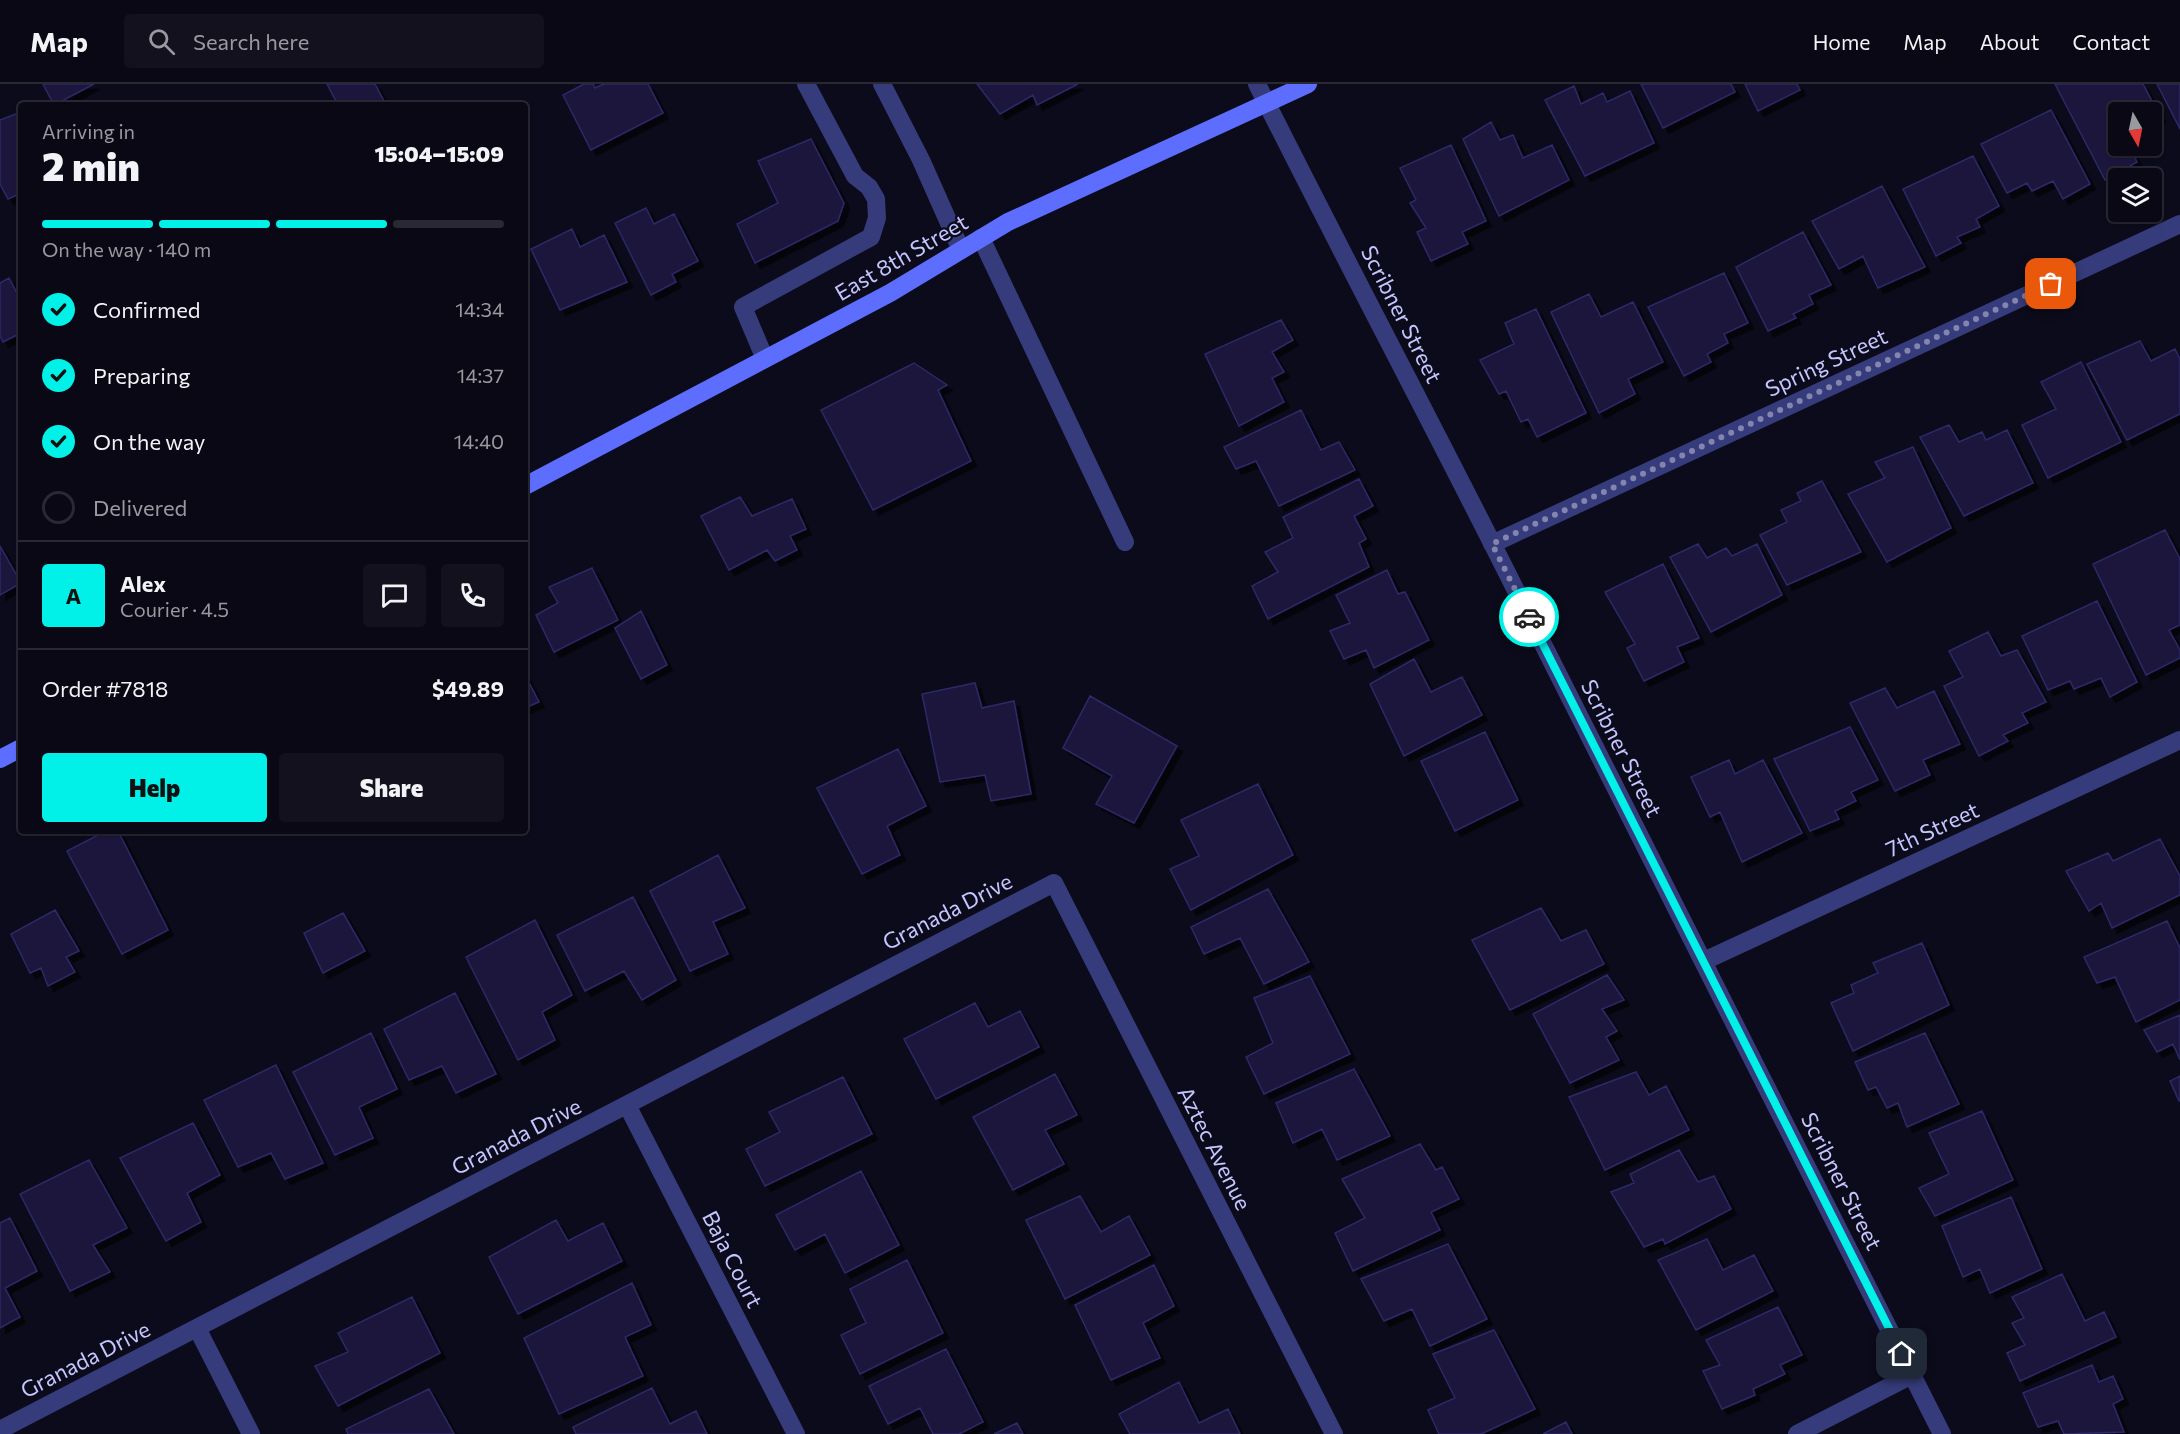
<!DOCTYPE html>
<meta charset="utf-8">
<style>
body{margin:0;font-family:Commissioner,sans-serif;background:#12111d;color:#f1f3f6;height:100vh;display:flex;flex-direction:column;font-size:22px;white-space:nowrap}
*{box-sizing:border-box;margin:0}
p{font-size:20px;color:#999aa0}
.icon{flex:none;width:33px;height:33px;fill:none;stroke:currentColor;stroke-width:2;stroke-linecap:round;stroke-linejoin:round}
.map{position:relative;flex:1;overflow:hidden}
.details{position:absolute;left:18px;top:18px;width:510px;height:732px;display:flex;flex-direction:column;background:#090814;border-radius:6px;box-shadow:0 2px 4px #0004,0 0 0 2px #292934}
.details>*{flex:none}
.needle{width:39px;rotate:171deg}
.controls{position:absolute;left:2108px;top:18px;display:grid;gap:12px}
.controls a{display:grid;place-items:center;width:54px;height:54px;border-radius:6px;background:#090814;box-shadow:0 2px 4px #0004,0 0 0 2px #292934;font-size:30px}
.pin{position:absolute;display:grid;place-items:center;width:51px;height:51px;color:#fff;margin:-26px;border-radius:12px;box-shadow:0 3px 9px #0006}
.courier{position:absolute;display:grid;place-items:center;width:60px;height:60px;margin:-30px;border:4px solid #01f0e8;border-radius:50%;background:#fff;color:#222;box-shadow:0 2px 8px #0007}
.headline em{font-style:normal;font-weight:800}
.headline div{display:flex;flex-direction:column-reverse}
.headline{display:flex;align-items:center;justify-content:space-between;height:102px;padding:0 24px}
h1{font-size:39px;font-weight:800;line-height:45px}
.bar{display:grid;grid-template-columns:repeat(4,1fr);gap:9px 6px;align-content:center;height:72px;padding:0 24px}
.bar i{height:8px;border-radius:4px;background:#292934}
.bar .active{background:#01f0e8}
.bar p{grid-column:span 4}
.line{display:flex;align-items:center;gap:15px;padding:0 24px;border-top:2px solid #292934}
.line div{flex:1}
.round{display:grid;place-items:center;flex:none;width:63px;height:63px;border-radius:6px;background:#12111d}
ol{padding:0 24px;list-style:none}
li{display:flex;align-items:center;gap:18px;height:66px}
li p{margin-inline-start:auto}
li .icon{padding:6px;border-radius:50%;background:#01f0e8;color:#111;stroke-width:4}
li:last-child{color:#999aa0}
li i{width:33px;height:33px;border:3px solid #292934;border-radius:50%}
.primary-button{display:flex;gap:12px;margin-top:auto;padding:12px 24px}
.primary-button a{flex:1;height:69px;border-radius:6px;background:#01f0e8;color:#111;font-size:24px;font-weight:800;line-height:69px;text-align:center}
.primary-button a+a{background:#12111d;color:#f1f3f6}
header{display:flex;align-items:center;gap:36px;box-sizing:border-box;height:84px;padding:0 30px;background:#090814;border-bottom:2px solid #292934}
header strong{font-size:28px}
nav{display:flex;gap:33px;margin-inline-start:auto;font-size:21px}
.search{width:420px;height:54px;background:#12111d;display:flex;align-items:center;gap:15px;box-sizing:border-box;padding:0 21px;border-radius:6px;color:#999aa0;font-size:22px}
.map>svg:first-child{display:block}
.building{fill:#1a173c;stroke:#2d2968;stroke-width:1.5;filter:url(#shadow)}
.lines{fill:none;stroke-linecap:round;stroke-linejoin:round}
.lane{stroke:#363c7b;stroke-width:18}
.street{stroke:#363c7b;stroke-width:18}
.secondary{stroke:#5d6eff;stroke-width:18}
.done{stroke:#8485af;stroke-width:6;stroke-dasharray:0 10.8}
.route{stroke:#01f0e8;stroke-width:8}
.labels{text-anchor:middle;dominant-baseline:central;stroke-width:4.5;stroke-linejoin:round;paint-order:stroke}
.street-label{font-size:22px;fill:#c5c6ff;stroke:#0c0b1b}
</style>
<header>
<strong>Map</strong>
<div class="search"><svg class="icon" aria-label="search" viewBox="0 0 24 24"><circle cx="10" cy="10" r="6"/><path d="M15 15l6 6"/></svg>Search here</div>
<nav><a>Home</a><a>Map</a><a>About</a><a>Contact</a></nav>
</header>
<div class="map">
<svg width="2180" height="1350" viewBox="0 0 2180 1350">
<defs>
<filter id="shadow"><feDropShadow dx="5.5" dy="5.5" stdDeviation="0" flood-color="#0009"/></filter>
</defs>
<rect width="100%" height="100%" fill="#0c0b1b"/>
<path class="building" d="M43 0H94L54 21Z
M327 0H375L386 21H338Z
M584 0H593L595 4 604 0H648L663 29 591 66 563 11Z
M977 0H1078L1037 21 1033 11 1000 30Z
M1641 0H1731L1735 8 1663 44Z
M1745 0H1797L1800 6 1758 27Z
M2055 0H2143L2160 33 2151 37V28H2118V62H2129L2137 78 2105 96Z
M2157 0H2180V45Z
M1574 2 1581 20 1603 9 1607 18 1630 7 1654 59 1585 92 1545 16Z
M2051 26 2090 100 2063 115 2053 97 2032 107 2027 99 2007 109 1981 60Z
M21 28V109L8 115 0 100V36Z
M1491 38 1500 56 1513 51 1523 74 1552 61 1569 96 1499 132 1463 55Z
M811 55 844 119 838 137 755 179 737 140 778 119 758 77Z
M1451 61 1486 137 1462 148 1468 160 1431 177 1417 148 1426 144 1410 119 1416 116 1400 84Z
M1973 72 1999 122 1976 135 1980 143 1957 153 1961 159 1936 172 1903 105Z
M1882 102 1925 183 1878 204 1863 172 1839 185 1812 137Z
M646 124 654 140 674 130 698 177 672 190 676 198 651 211 615 139Z
M572 145 580 163 604 151 627 198 560 226 531 165Z
M1803 148 1831 201 1809 211 1813 220 1793 230 1796 234 1768 247 1736 183Z
M1724 189 1748 239 1724 250 1728 259 1707 270 1711 278 1684 292 1648 223Z
M9 194 21 217V249L3 258 0 252V199Z
M1589 210 1601 233 1633 218 1663 278 1628 295 1635 310 1599 329 1551 228Z
M1536 225 1586 329 1537 353 1528 335 1521 338 1506 307 1499 310 1480 276 1514 260 1505 239Z
M1281 236 1293 256 1272 268 1284 288 1272 294 1284 318 1239 342 1205 270Z
M2140 257 2151 277 2175 265 2180 275V330L2127 356 2087 280Z
M2081 278 2121 358 2048 394 2022 341 2056 325 2041 298Z
M914 279 947 301 938 306 971 377 873 426 821 326Z
M1301 326 1321 366 1339 358 1355 386 1279 422 1256 377 1236 385 1224 363Z
M1949 341 1959 358 1982 348 1986 356 2007 346 2033 399 1964 432 1920 353Z
M1913 363 1951 444 1887 478 1848 410 1885 394 1875 378Z
M1359 395 1373 422 1354 432 1366 455 1359 459 1369 483 1268 535 1252 502 1278 488 1265 468 1293 454 1283 433Z
M1822 397 1861 468 1787 501 1760 451 1787 438 1781 426 1801 417 1797 409Z
M740 413 752 432 792 415 806 445 790 452 797 466 775 477 767 466 729 486 701 432Z
M2165 446 2180 475V541L2169 546 2180 566V574L2146 591 2093 480Z
M1698 460 1707 474 1726 464 1732 472 1757 460 1782 511 1711 548 1670 473Z
M0 462 21 499 0 511Z
M1663 480 1699 554 1677 563 1684 578 1644 597 1627 564 1635 560 1605 508Z
M592 484 618 536 554 568 536 531 558 519 549 503Z
M1387 486 1398 510 1405 508 1429 556 1374 584 1366 566 1344 575 1330 547 1350 539 1336 511Z
M2097 517 2137 598 2110 613 2101 594 2074 605 2070 597 2048 606 2022 552Z
M641 527 667 581 641 595 615 544Z
M1988 548 2001 572 2017 566 2046 618 2022 629 2028 639 2003 651 2008 657 1979 672 1944 602 1963 593 1949 567Z
M1414 575 1431 608 1462 593 1482 631 1404 672 1370 600Z
M525 591 539 618 525 624Z
M975 599 982 624 1014 617 1031 710 991 717 985 691 940 698 922 610Z
M1885 604 1897 624 1934 607 1960 660 1923 676 1930 691 1895 707 1850 619Z
M1090 612 1177 662 1134 739 1096 720 1112 692 1063 664Z
M1850 643 1878 696 1851 708 1856 717 1835 727 1839 735 1810 747 1774 675Z
M1485 648 1518 716 1455 747 1421 677Z
M898 665 926 722 887 742 900 771 862 790 817 704Z
M1729 676 1735 690 1763 676 1802 749 1742 778 1720 728 1710 733 1691 693Z
M1258 700 1293 771 1191 826 1170 785 1199 772 1181 736Z
M106 747H118L168 846 122 870 67 767Z
M2160 755 2180 792V811L2112 844 2101 819 2089 827 2066 787 2108 769 2113 777Z
M718 771 745 824 713 838 728 870 690 887 650 807Z
M1268 805 1309 878 1264 900 1240 854 1204 870 1191 843Z
M633 813 676 896 642 916 624 887 585 907 557 851Z
M1541 824 1561 857 1586 846 1604 880 1510 926 1472 856Z
M55 826 79 867 66 873 75 888 48 902 41 884 30 889 11 850Z
M343 829 365 867 323 889 304 849Z
M535 836 572 911 542 928 555 956 518 976 466 873Z
M2167 837 2180 864V916L2136 938 2115 893 2097 899 2084 873Z
M1922 859 1949 921 1853 967 1831 919 1854 909 1851 901 1878 889 1873 879Z
M1607 891 1624 916 1602 925 1617 947 1606 953 1619 976 1570 999 1533 930Z
M1310 892 1350 970 1264 1010 1246 973 1273 959 1254 914Z
M455 909 496 990 456 1009 442 982 409 996 384 945Z
M975 919 988 943 1020 927 1039 963 936 1015 904 955Z
M2180 931V976L2173 960 2157 968 2144 946Z
M371 949 397 1005 359 1023 373 1054 335 1071 293 988Z
M1925 949 1959 1020 1907 1043 1898 1019 1887 1024 1876 1003 1868 1006 1855 978Z
M276 981 323 1079 285 1095 271 1069 238 1083 204 1016Z
M1354 985 1390 1052 1337 1076 1322 1045 1293 1059 1276 1019Z
M1636 988 1649 1011 1666 1002 1689 1046 1605 1086 1569 1013Z
M1055 990 1077 1031 1045 1046 1064 1080 1013 1106 973 1033Z
M2180 992V1017H2179L2170 997Z
M843 993 872 1050 765 1102 746 1065 780 1048 769 1028Z
M1982 1027 2013 1096 1935 1132 1919 1104 1949 1090 1929 1049Z
M193 1039 220 1091 187 1109 201 1138 166 1157 120 1074Z
M1420 1060 1436 1086 1442 1083 1459 1115 1431 1128 1440 1146 1353 1187 1335 1149 1365 1134 1342 1095Z
M1679 1066 1698 1098 1714 1092 1731 1125 1665 1160 1663 1155 1644 1163 1611 1108 1634 1099 1630 1090Z
M89 1076 127 1144 93 1161 110 1188 70 1207 20 1110Z
M861 1087 899 1161 845 1189 825 1150 795 1166 776 1131Z
M1080 1112 1101 1148 1129 1132 1150 1171 1065 1215 1026 1136Z
M2011 1113 2042 1185 1990 1209 1980 1185 1963 1193 1942 1142Z
M10 1134 37 1187 5 1204 20 1233 0 1244V1139Z
M556 1136 568 1157 603 1139 622 1177 518 1230 489 1173Z
M1707 1155 1723 1186 1754 1171 1773 1207 1696 1246 1658 1176Z
M1448 1160 1487 1235 1430 1262 1412 1225 1384 1237 1361 1195Z
M907 1176 943 1249 860 1290 841 1251 866 1239 850 1205Z
M1154 1181 1174 1222 1143 1239 1160 1274 1111 1296 1075 1221Z
M2062 1190 2085 1237 2104 1228 2116 1253 2020 1297 2007 1269 2025 1261 2012 1239 2024 1234 2012 1213Z
M632 1199 651 1241 625 1253 643 1292 559 1330 524 1254Z
M412 1213 440 1269 338 1322 315 1282 348 1268 338 1249Z
M1778 1223 1802 1271 1780 1281 1785 1290 1753 1305 1755 1311 1722 1325 1703 1287 1720 1281 1706 1256Z
M1494 1246 1535 1325 1481 1350H1439L1428 1326 1455 1314 1433 1270Z
M946 1265 983 1338 959 1350H933L920 1324 888 1340 869 1302Z
M2092 1281 2099 1298 2113 1292 2123 1315 2113 1320 2124 1348 2064 1350 2058 1337 2038 1343 2023 1309Z
M1179 1298 1199 1339 1228 1325 1240 1350H1130L1119 1330Z
M652 1304 670 1340 696 1327 707 1350H576L573 1343Z
M429 1305 454 1350H348L346 1345Z
M1566 1338 1572 1350H1543Z
M1017 1339 1023 1350H994Z"/>
<g class="lines">
<path class="lane" d="M981 154 1125 458
M765 275 743 223 871 153 877 134 876 115 869 103 855 92 806 0"/>
<path class="street" d="M882 0 921 76 961 166
M1257 0C1334 154 1415 307 1493 461 1642 757 1792 1054 1942 1350
M1492 460 2180 140
M1704 877 2180 656
M627 1021 796 1350
M197 1244 251 1350
M0 1346 1054 799 1334 1350
M1797 1350 1912 1291"/>
<path class="secondary" d="M525 402 890 209 1008 138 1308 0
M0 675 21 664"/>
</g>
<g class="lines">
<path class="done" d="M1529 533 1492 460 2051 200"/>
<path class="route" d="M1529 533 1902 1270"/>
</g>
<g class="labels">
<g class="street-label">
<text transform="translate(901 173) rotate(-30)">East 8th Street</text>
<text transform="translate(1402 230) rotate(63)">Scribner Street</text>
<text transform="translate(1826 278) rotate(-25)">Spring Street</text>
<text transform="translate(1622 664) rotate(63)">Scribner Street</text>
<text transform="translate(1932 745) rotate(-25)">7th Street</text>
<text transform="translate(947 827) rotate(-27)">Granada Drive</text>
<text transform="translate(516 1052) rotate(-27)">Granada Drive</text>
<text transform="translate(1215 1064) rotate(63)">Aztec Avenue</text>
<text transform="translate(1842 1097) rotate(63)">Scribner Street</text>
<text transform="translate(733 1175) rotate(63)">Baja Court</text>
<text transform="translate(85 1275) rotate(-27)">Granada Drive</text>
</g>
</g>
</svg>
<div class="controls">
<a><svg class="needle" viewBox="-14 -14 28 28"><path d="M0-13l5 13h-10z" fill="#e53935"/><path d="M0 13l5-13h-10z" fill="#999aa0"/></svg></a>
<a><svg class="icon" aria-label="layers" viewBox="0 0 24 24"><path d="M12 4l9 5-9 5-9-5zM3 14l9 5 9-5"/></svg></a>
</div>
<div class="pin" style="left:2051px;top:200px;background:#ea580c"><svg class="icon" aria-label="bag" viewBox="0 0 24 24"><path d="M5 8h14l-1 12H6zM9 8a3 3 0 0 1 6 0"/></svg></div>
<div class="pin" style="left:1902px;top:1270px;background:#1f2937"><svg class="icon" aria-label="home" viewBox="0 0 24 24"><path d="M3 11l9-7 9 7M6 9v11h12V9"/></svg></div>
<div class="courier" style="left:1529px;top:533px"><svg class="icon" aria-label="car" viewBox="0 0 24 24"><path d="M5 17H2v-5l4-1 3-4h7l3 4 3 1v5h-3M9 17h6M6 11h13"/><circle cx="7" cy="17" r="2"/><circle cx="17" cy="17" r="2"/></svg></div>
<section class="details">
<div class="headline"><div><h1>2 min</h1><p>Arriving in</p></div><em>15:04–15:09</em></div>
<div class="bar"><i class="active"></i><i class="active"></i><i class="active"></i><i></i><p>On the way · 140 m</p></div>
<ol>
<li><svg class="icon" aria-label="check" viewBox="0 0 24 24"><path d="M5 12l5 5 9-10"/></svg>Confirmed<p>14:34</p></li>
<li><svg class="icon" aria-label="check" viewBox="0 0 24 24"><path d="M5 12l5 5 9-10"/></svg>Preparing<p>14:37</p></li>
<li><svg class="icon" aria-label="check" viewBox="0 0 24 24"><path d="M5 12l5 5 9-10"/></svg>On the way<p>14:40</p></li>
<li><i></i>Delivered</li>
</ol>
<div class="line" style="height:108px"><b class="round" style="background:#01f0e8;color:#111">A</b><div><b>Alex</b><p>Courier · 4.5</p></div><a class="round"><svg class="icon" aria-label="chat" viewBox="0 0 24 24"><path d="M4 5h16v11H9l-5 4z"/></svg></a><a class="round"><svg class="icon" aria-label="phone" viewBox="0 0 24 24"><path d="M5 4h4l2 5-3 2q2 4 5 5l2-3 5 2v4C11 20 4 13 5 4z"/></svg></a></div>
<div class="line" style="height:78px"><div>Order #7818</div><b>$49.89</b></div>
<div class="primary-button"><a>Help</a><a>Share</a></div>
</section>
</div>
